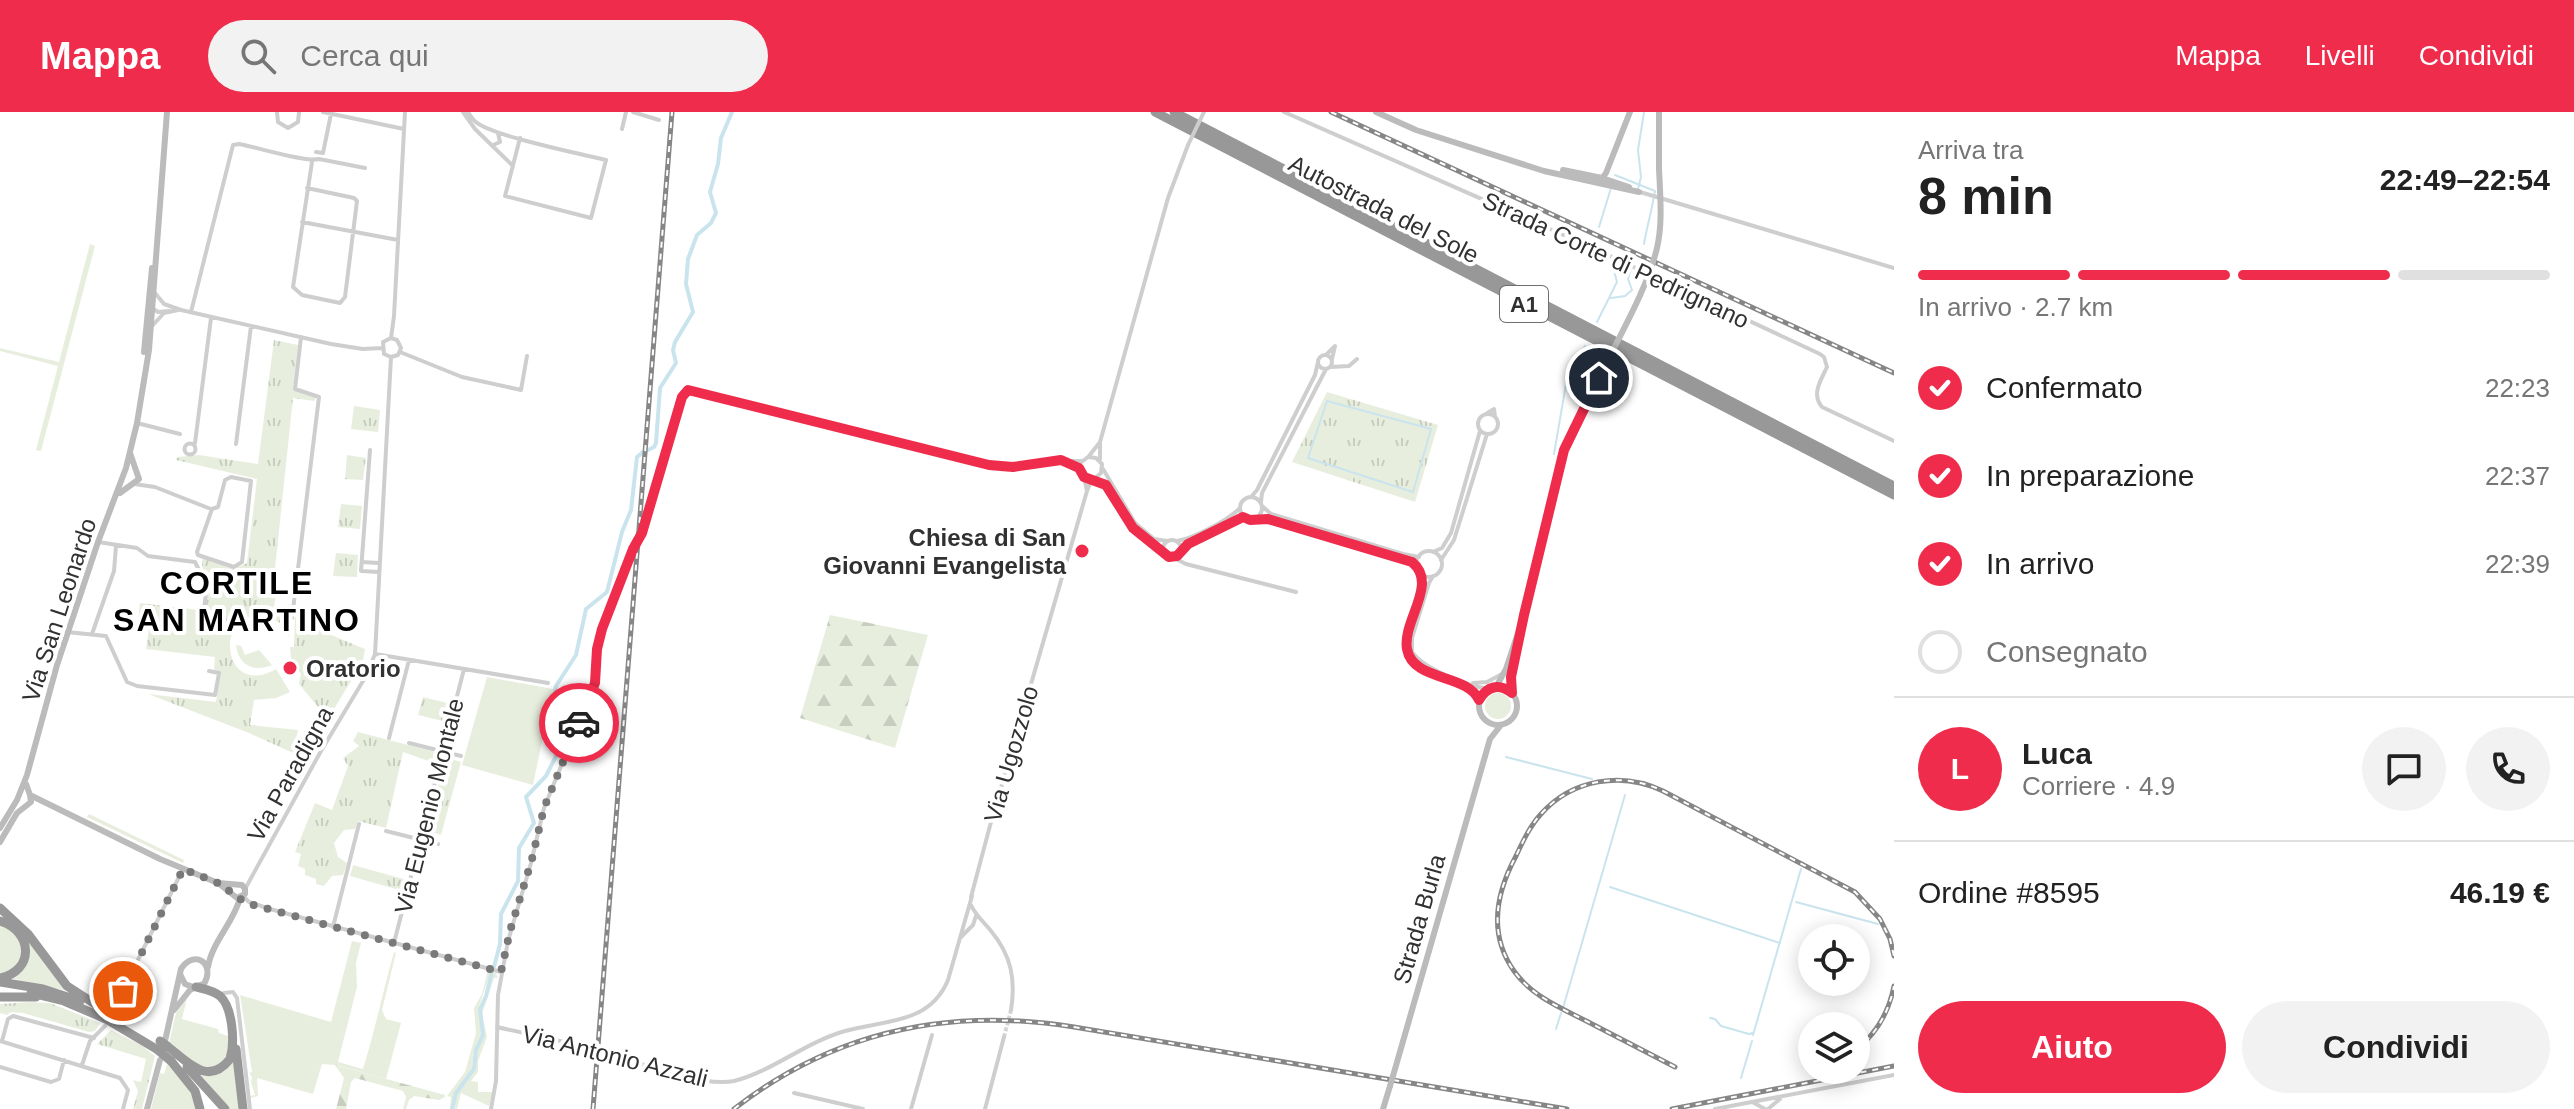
<!DOCTYPE html>
<html lang="it">
<meta charset="utf-8">
<style>
body{margin:0;font-family:Arial,sans-serif;background:#f2f2f2;color:#222;height:100vh;display:flex;flex-direction:column;font-size:30px;white-space:nowrap}
*{box-sizing:border-box;margin:0}
p{font-size:26px;color:#767676}
.icon{flex:none;width:44px;height:44px;fill:none;stroke:currentColor;stroke-width:2;stroke-linecap:round;stroke-linejoin:round}
.map{position:relative;flex:1;overflow:hidden}
.panel{display:flex;flex-direction:column;background:#fff;width:680px}
.panel>*{flex:none}
.buttons{position:absolute;left:1798px;top:812px;display:grid;gap:16px}
.buttons a{display:grid;place-items:center;width:72px;height:72px;border-radius:50%;background:#fff;box-shadow:0 4px 20px #0003;font-size:40px}
.pin{position:absolute;display:grid;place-items:center;width:68px;height:68px;color:#fff;margin:-34px;border:4px solid #fff;border-radius:50%;box-shadow:0 2px 8px #0007}
.courier{position:absolute;display:grid;place-items:center;width:80px;height:80px;margin:-40px;border:6px solid #ef2c4c;border-radius:50%;background:#fff;color:#222;box-shadow:0 2px 10px #0007}
.headline em{font-style:normal;font-weight:700}
.headline div{display:flex;flex-direction:column-reverse}
.headline{display:flex;align-items:center;justify-content:space-between;height:136px;padding:0 24px}
h1{font-size:52px;font-weight:700;line-height:60px}
.bar{display:grid;grid-template-columns:repeat(4,1fr);gap:12px 8px;align-content:center;height:96px;padding:0 24px}
.bar i{height:10px;border-radius:6px;background:#e0e0e0}
.bar .selected{background:#ef2c4c}
.bar p{grid-column:span 4}
.line{display:flex;align-items:center;gap:20px;padding:0 24px;border-top:2px solid #e0e0e0}
.line div{flex:1}
.round{display:grid;place-items:center;flex:none;width:84px;height:84px;border-radius:42px;background:#f2f2f2}
ol{padding:0 24px;list-style:none}
li{display:flex;align-items:center;gap:24px;height:88px}
li p{margin-inline-start:auto}
li .icon{padding:8px;border-radius:50%;background:#ef2c4c;color:#fff;stroke-width:4}
li:last-child{color:#767676}
li i{width:44px;height:44px;border:4px solid #e0e0e0;border-radius:50%}
.action{display:flex;gap:16px;margin-top:auto;padding:16px 24px}
.action a{flex:1;height:92px;border-radius:48px;background:#ef2c4c;color:#fff;font-size:32px;font-weight:700;line-height:92px;text-align:center}
.action a+a{background:#f2f2f2;color:#222}
header{display:flex;align-items:center;gap:48px;box-sizing:border-box;height:112px;padding:0 40px;background:#ef2c4c;color:#fff}
header strong{font-size:38px}
nav{display:flex;gap:44px;margin-inline-start:auto;font-size:28px}
.search{width:560px;height:72px;background:#f2f2f2;display:flex;align-items:center;gap:20px;box-sizing:border-box;padding:0 28px;border-radius:44px;color:#767676;font-size:30px}
main{display:flex;flex:1;min-height:0}
.map>svg:first-child{display:block}
.grass{fill:#e8eede}
.forest{fill:url(#forest-firs)}
.park{fill:url(#park-tufts)}
.lines{fill:none;stroke-linecap:round;stroke-linejoin:round}
.stream{stroke:#cae4ee;stroke-width:2}
.canal{stroke:#cae4ee;stroke-width:4}
.street-tunnel{stroke:#d6d6d6;stroke-width:4;stroke-dasharray:4 2;stroke-linecap:butt}
.street{stroke:#cecece;stroke-width:4}
.secondary{stroke:#bbb;stroke-width:6}
.highway{stroke:#989898;stroke-width:9}
.rail-casing{stroke:#868686;stroke-width:5}
.rail{stroke:#fff;stroke-width:2;stroke-dasharray:6;stroke-linecap:butt}
.street-bridge{stroke:#cecece;stroke-width:4}
.secondary-bridge{stroke:#bbb;stroke-width:6}
.highway-bridge{stroke:#989898;stroke-width:9}
.done{stroke:#797979;stroke-width:8;stroke-dasharray:0 14.4}
.route{stroke:#ef2c4c;stroke-width:10}
.poi-dot{fill:#ef2c4c;stroke:#fff;stroke-width:3}
.labels{text-anchor:middle;dominant-baseline:central;stroke-width:8;stroke-linejoin:round;paint-order:stroke}
.shield{fill:#fff;stroke:#6f6f6f;stroke-width:2}
.shield-label{font-size:22px;font-weight:bold;fill:#313131}
.street-label{font-size:24px;fill:#313131;stroke:#fff}
.poi-label{font-size:24px;font-weight:bold;fill:#313131;stroke:#fff;text-anchor:end}
.district-label{font-size:32px;font-weight:bold;letter-spacing:2px;fill:#000;stroke:#fff}
</style>
<header>
<strong>Mappa</strong>
<div class="search"><svg class="icon" aria-label="search" viewBox="0 0 24 24"><circle cx="10" cy="10" r="6"/><path d="M15 15l6 6"/></svg>Cerca qui</div>
<nav><a>Mappa</a><a>Livelli</a><a>Condividi</a></nav>
</header>
<main>
<div class="map">
<svg width="1894" height="997" viewBox="0 0 1894 997">
<defs>
<pattern id="forest-firs" width="22" height="20" patternUnits="userSpaceOnUse" patternTransform="scale(2)"><rect width="22" height="20" fill="#e8eede"/><path d="M5 1l3.5 6h-7zM16 11l3.5 6h-7z" fill="#c7cdbf"/></pattern>
<pattern id="park-tufts" width="24" height="20" patternUnits="userSpaceOnUse" patternTransform="scale(2)"><rect width="24" height="20" fill="#e8eede"/><path d="M3 7l-1-3M5 7V3M7 7l1-3M15 17l-1-3M17 17v-4M19 17l1-3" fill="none" stroke="#c7cdbf"/></pattern>
</defs>
<rect width="100%" height="100%" fill="#fff"/>
<path class="grass" d="M90 132 95 134 41 339 36 338 58 254 0 239V236L59 250Z
M236 533 241 534 245 543 259 538 272 553C254 561 238 553 236 533Z
M487 565 553 577 533 673 462 653Z
M1485 594a13 13 0 1 1 26 0a13 13 0 1 1-26 0Z
M89 702 184 748 183 751 87 705Z
M0 811 17 821 23 841 15 856 0 864Z
M23 821 68 879 10 866 20 858Z
M352 829 361 831 356 851 357 875 338 950 363 957C375 918 383 879 394 840L396 841 382 898 386 907 401 911 386 967 336 953 322 952 313 982 257 966 258 984 251 986V997L250 984 255 983 251 970 252 965 249 961 252 960 240 883 331 910Z
M488 858 491 859 478 897 482 922 474 938 472 957 454 982 450 997 451 985 447 984 465 960 476 921 474 896 482 882Z
M496 861 498 866H494L482 902 487 925 478 949V960L471 969 478 970V980H493L489 994 461 981 457 997H454L456 983 475 959 478 938 485 923 481 898 488 882 493 862Z
M187 886 182 907 218 917 219 921 228 924 231 940 216 956 201 957 169 931 176 901Z
M232 951H234L241 997H230L199 961Z
M167 952 187 971 198 997H151L160 961 164 962Z"/>
<path class="forest" d="M830 503 928 523 895 636 800 606Z
M335 953 445 983V985L439 988 414 984 409 988 406 997H403L406 985 403 979 355 966 351 970 346 997H336L344 966Z"/>
<path class="park" d="M274 228 298 233 293 278 316 286 314 289 293 286 274 466 278 468 273 502 291 506 289 525C284 513 280 509 267 505 213 492 220 589 276 557L290 580 276 586 254 588 250 613 298 618 293 641 249 621 148 582 216 590 220 560 214 558 215 545 146 537 150 510 138 508 140 491 207 499 205 496 210 475 202 454 203 446 234 457 247 451 257 367 176 348 177 345 199 343 258 352Z
M1327 280 1438 313 1415 390 1292 350Z
M354 294 380 298 378 320 351 317Z
M347 343 366 346 363 368 345 367Z
M341 392 362 394 360 417 338 415Z
M336 441 358 443 357 465 333 464Z
M295 505 327 510 324 520 365 537 363 549 334 597 322 600 299 572 301 562 291 547 290 535H294Z
M423 585 451 592 447 610 418 603Z
M358 620 439 641 437 652 403 640 386 716 358 709 355 717 344 718 334 731 338 745 347 751 343 763 332 764 324 774 316 772V767L305 763V757L298 754 301 742 295 740 315 691 332 698 348 654 343 646 359 634 353 629Z
M446 645 461 650 441 723 431 720 441 686 435 684Z
M353 753 407 768 403 779 350 764Z
M30 890 50 891 100 911 95 919 89 920 23 901 11 900 7 903 0 901V892Z
M111 918 141 933 155 944 142 997H133L138 979 133 968 141 970 146 947 97 932Z"/>
<g class="lines">
<path class="stream" d="M1615 63 1655 79C1652 98 1647 114 1644 132
M1638 77 1641 65 1638 38 1644 0
M1599 115 1611 76
M1611 186 1625 184 1632 178 1628 167 1631 157
M1597 210 1617 170 1612 151
M1327 289 1431 317 1413 380 1308 346Z
M1554 342 1566 272 1585 234
M1506 645 1592 667
M1610 775 1780 831
M1796 790 1878 812
M1563 896 1625 683
M1710 906 1715 907 1721 914 1749 922 1753 921
M1556 917 1561 901
M1753 923 1801 757
M1741 966 1752 929"/>
<path class="canal" d="M648 338 654 335 656 331 660 276 676 251 673 238 675 230 693 200 686 172 688 147 697 123 711 111 716 101 710 80 718 52 721 26 732 0
M494 855 500 832 501 802 518 769 519 736 534 711 526 685 546 664 558 640 553 618V586L556 574 576 543 586 497 607 480 622 420 631 398 637 345 643 340
M452 997 456 981 474 957 476 938 483 923 480 897 486 884 492 860"/>
<path class="street-tunnel" d="M1004 925 1011 898"/>
<path class="street" d="M277 0 278 10 288 16 298 10 299 0
M323 0 404 17
M463 0 475 17 513 54
M468 0C469 2 474 9 476 10 492 24 581 42 606 48L591 106 505 84 520 26
M633 0 659 8
M1284 0 1575 128 1632 154 1656 169 1668 171 1820 242 1824 245 1827 255C1821 268 1811 282 1822 295L1894 329
M622 17 626 0
M493 33 500 30 498 21
M316 40 323 41 331 2
M307 76 354 86 357 89 345 185 340 191 302 183 293 175 312 50
M1640 80 1894 156
M302 110 398 128
M155 181 164 192 181 198 331 232 363 237 382 236
M152 196 158 200 169 199
M191 200 233 33 239 32C256 35 307 51 319 47L365 56
M153 213 164 201 178 198
M391 226 397 228 401 236 398 243 391 245
M400 240 462 265 521 278 527 244
M1327 242 1335 234 1332 247
M1318 250a7 7 0 1 1 14 0a7 7 0 1 1-14 0Z
M391 245 384 242 383 230 391 226 394 204 405 0
M1330 255 1349 254 1357 247
M1486 302 1494 297 1495 305
M1478 312a10 10 0 1 1 20 0a10 10 0 1 1-20 0Z
M137 311 180 322
M1100 330 1168 86 1188 33
M184.5 337a5.5 5.5 0 1 1 11 0a5.5 5.5 0 1 1-11 0Z
M193 332 195 331 211 206
M236 332 251 214
M370 338 361 459 379 460
M1089 344 1100 330V347
M1079 356 1069 349H1081
M1103 357 1135 411 1154 427 1167 429
M231 365 251 369 242 450 234 455 198 443 197 440 212 397 218 395 225 368Z
M1084 365 1087 379 1091 369
M1094 367 1101 361 1102 352 1096 346 1088 345 1079 352 1081 363 1086 367 1106 373 1131 413 1163 439
M134 372 155 375 211 397
M1240 396a11 11 0 1 1 22 0a11 11 0 1 1-22 0Z
M1251 385 1257 378 1315 263 1318 250
M1261 390 1262 381 1326 257
M1262 394 1271 402 1403 442 1419 445
M1257 406 1268 407 1409 449 1417 453
M1163 437a9 9 0 1 1 18 0a9 9 0 1 1-18 0Z
M1177 429C1194 426 1227 409 1240 396
M98 430 137 436 148 444 195 450 207 474 204 497
M1180 438 1188 432 1243 405
M1416 452a13 13 0 1 1 26 0a13 13 0 1 1-26 0Z
M1433 440 1442 436 1451 421 1480 319
M1172 445 1186 452 1296 480
M1441 448 1454 428 1487 322
M362 450 379 451
M1422 462V471L1407 526 1409 543 1421 556 1472 578 1479 588
M1433 464 1429 471 1412 526V540C1425 558 1468 574 1489 577
M292 506 319 285 295 277 301 225
M67 520 106 524 127 570 137 574 215 583 219 561 209 559
M92 522 114 459 116 434
M375 542 548 571
M1473 571 1487 570 1502 562
M389 626 409 548
M409 631 461 644
M386 719 438 732
M245 777 321 639 366 564 375 542 391 245
M243 784 249 790 270 797 501 860
M971 785 991 710 1087 379
M971 793C976 804 984 810 991 819 1011 843 1016 867 1011 898
M333 815 359 712
M961 825 973 813 976 804
M394 831 464 557
M224 881 233 880 237 886 250 997
M113 898 183 757
M497 915C531 923 565 929 598 938 632 948 701 976 734 969 771 960 806 930 845 919 885 908 930 912 948 868L972 784
M0 929 120 966 128 978 123 997
M2 929 8 907 13 904 94 926
M82 953 90 929 105 914
M0 955 51 970 59 967 64 948
M794 981 863 997
M1754 991 1765 997
M491 997 496 969 498 883 508 829 531 751 544 696 593 576C597 563 594 551 597 538 604 502 626 454 642 421L684 280 693 279 989 353C1017 357 1043 344 1069 349
M911 997 932 923
M985 997 1004 925
M1715 997 1894 963
M1768 997 1780 987"/>
<path class="secondary" d="M1376 0 1416 18 1544 59 1639 80
M1659 56V0
M1563 58 1602 66 1629 75
M1594 67 1602 66 1606 61 1630 0
M144 240 152 156
M120 381 139 367 130 341
M1479 594a19 19 0 1 1 38 0a19 19 0 1 1-38 0Z
M1496 575 1506 557 1524 503 1564 338 1599 266
M1512 581 1511 565 1522 518
M26 672 30 683 160 747 218 771 237 786 245 782V777L242 773 218 771
M0 716 17 688 27 663 57 553 98 430 126 356 137 311 149 238 167 0
M0 730 17 701 31 690 30 683
M208 855C212 830 234 810 240 786
M174 898 190 878 196 875
M165 929 181 857C194 837 216 851 204 872L193 875 185 872 180 862
M1393 964 1490 627 1501 613
M147 997 160 948
M1383 997 1390 974"/>
<path class="highway" d="M1155 0 1894 383
M1174 0 1894 374
M0 796 28 822 67 874 109 901
M0 809C33 819 35 859 0 866
M0 870 43 877 80 889
M31 881 64 889 106 907
M0 885H36
M111 910 158 938
M167 934C188 950 208 975 230 947 235 931 233 896 220 884 213 878 204 877 196 875
M236 937 243 997
M171 949 195 979 200 997
M187 955 225 997"/>
<g class="rail-casing">
<path id="rail" d="M1331 0 1894 261
M1856 938C1877 921 1889 900 1894 874
M1675 955C1648 941 1621 927 1594 913 1566 898 1533 886 1514 859 1488 822 1496 781 1516 744 1523 729 1530 714 1541 702 1572 667 1622 659 1663 679L1855 780 1880 807 1890 827 1894 844
M593 997 672 0
M734 997C834 919 950 895 1074 915L1567 997
M1672 997 1894 954"/>
</g>
<use href="#rail" class="rail"/>
<path class="street-bridge" d="M1188 33 1204 0"/>
<path class="secondary-bridge" d="M1599 266C1618 226 1647 178 1657 136 1663 110 1660 82 1659 56
M1390 974 1393 964"/>
<path class="highway-bridge" d="M109 901 114 904
M106 907 111 910
M160 929 167 934
M158 938 171 949"/>
</g>
<g class="lines">
<path class="done" d="M123 879 183 757 218 771 246 791 501 860 510 819 532 747 544 696 579 611"/>
<path class="route" d="M579 611 595 571 597 537 602 517 633 437 642 421 682 285 688 278 989 353 1013 355 1061 348 1079 356 1084 365 1106 373 1133 416 1169 445 1177 444 1188 432 1243 405 1250 408 1268 407 1412 450C1439 472 1402 509 1407 537 1413 570 1467 561 1479 588 1487 574 1499 571 1512 581L1511 565 1524 503 1564 338 1599 266"/>
</g>
<g class="poi-dot">
<circle cx="1082" cy="439" r="8"/>
<circle cx="290" cy="556" r="8"/>
</g>
<g class="labels">
<rect class="shield" x="1500" y="174" width="48" height="36" rx="6"/>
<g class="shield-label">
<text x="1524" y="192">A1</text>
</g>
<g class="street-label">
<text transform="translate(1384 97) rotate(27)">Autostrada del Sole</text>
<text transform="translate(1616 148) rotate(25)">Strada Corte di Pedrignano</text>
<text transform="translate(59 498) rotate(-72)">Via San Leonardo</text>
<text transform="translate(1011 642) rotate(-74)">Via Ugozzolo</text>
<text transform="translate(290 662) rotate(-61)">Via Paradigna</text>
<text transform="translate(429 694) rotate(-76)">Via Eugenio Montale</text>
<text transform="translate(1419 807) rotate(-74)">Strada Burla</text>
<text transform="translate(615 944) rotate(14)">Via Antonio Azzali</text>
</g>
<g class="poi-label">
<text x="1066" y="425">Chiesa di San<tspan x="1066" dy="28">Giovanni Evangelista</tspan></text>
<text x="306" y="556" text-anchor="start">Oratorio</text>
</g>
<g class="district-label">
<text x="237" y="471">CORTILE<tspan x="237" dy="37">SAN MARTINO</tspan></text>
</g>
</g>
</svg>
<div class="buttons">
<a><svg class="icon" aria-label="locate" viewBox="0 0 24 24"><circle cx="12" cy="12" r="6"/><path d="M12 2v4M12 18v4M2 12h4M18 12h4"/></svg></a>
<a><svg class="icon" aria-label="layers" viewBox="0 0 24 24"><path d="M12 4l9 5-9 5-9-5zM3 14l9 5 9-5"/></svg></a>
</div>
<div class="pin" style="left:123px;top:879px;background:#ea580c"><svg class="icon" aria-label="bag" viewBox="0 0 24 24"><path d="M5 8h14l-1 12H6zM9 8a3 3 0 0 1 6 0"/></svg></div>
<div class="pin" style="left:1599px;top:266px;background:#1f2937"><svg class="icon" aria-label="home" viewBox="0 0 24 24"><path d="M3 11l9-7 9 7M6 9v11h12V9"/></svg></div>
<div class="courier" style="left:579px;top:611px"><svg class="icon" aria-label="car" viewBox="0 0 24 24"><path d="M5 17H2v-5l4-1 3-4h7l3 4 3 1v5h-3M9 17h6M6 11h13"/><circle cx="7" cy="17" r="2"/><circle cx="17" cy="17" r="2"/></svg></div>
</div>
<section class="panel">
<div class="headline"><div><h1>8 min</h1><p>Arriva tra</p></div><em>22:49–22:54</em></div>
<div class="bar"><i class="selected"></i><i class="selected"></i><i class="selected"></i><i></i><p>In arrivo · 2.7 km</p></div>
<ol>
<li><svg class="icon" aria-label="check" viewBox="0 0 24 24"><path d="M5 12l5 5 9-10"/></svg>Confermato<p>22:23</p></li>
<li><svg class="icon" aria-label="check" viewBox="0 0 24 24"><path d="M5 12l5 5 9-10"/></svg>In preparazione<p>22:37</p></li>
<li><svg class="icon" aria-label="check" viewBox="0 0 24 24"><path d="M5 12l5 5 9-10"/></svg>In arrivo<p>22:39</p></li>
<li><i></i>Consegnato</li>
</ol>
<div class="line" style="height:144px"><b class="round" style="background:#ef2c4c;color:#fff">L</b><div><b>Luca</b><p>Corriere · 4.9</p></div><a class="round"><svg class="icon" aria-label="chat" viewBox="0 0 24 24"><path d="M4 5h16v11H9l-5 4z"/></svg></a><a class="round"><svg class="icon" aria-label="phone" viewBox="0 0 24 24"><path d="M5 4h4l2 5-3 2q2 4 5 5l2-3 5 2v4C11 20 4 13 5 4z"/></svg></a></div>
<div class="line" style="height:104px"><div>Ordine #8595</div><b>46.19 €</b></div>
<div class="action"><a>Aiuto</a><a>Condividi</a></div>
</section>
</main>
